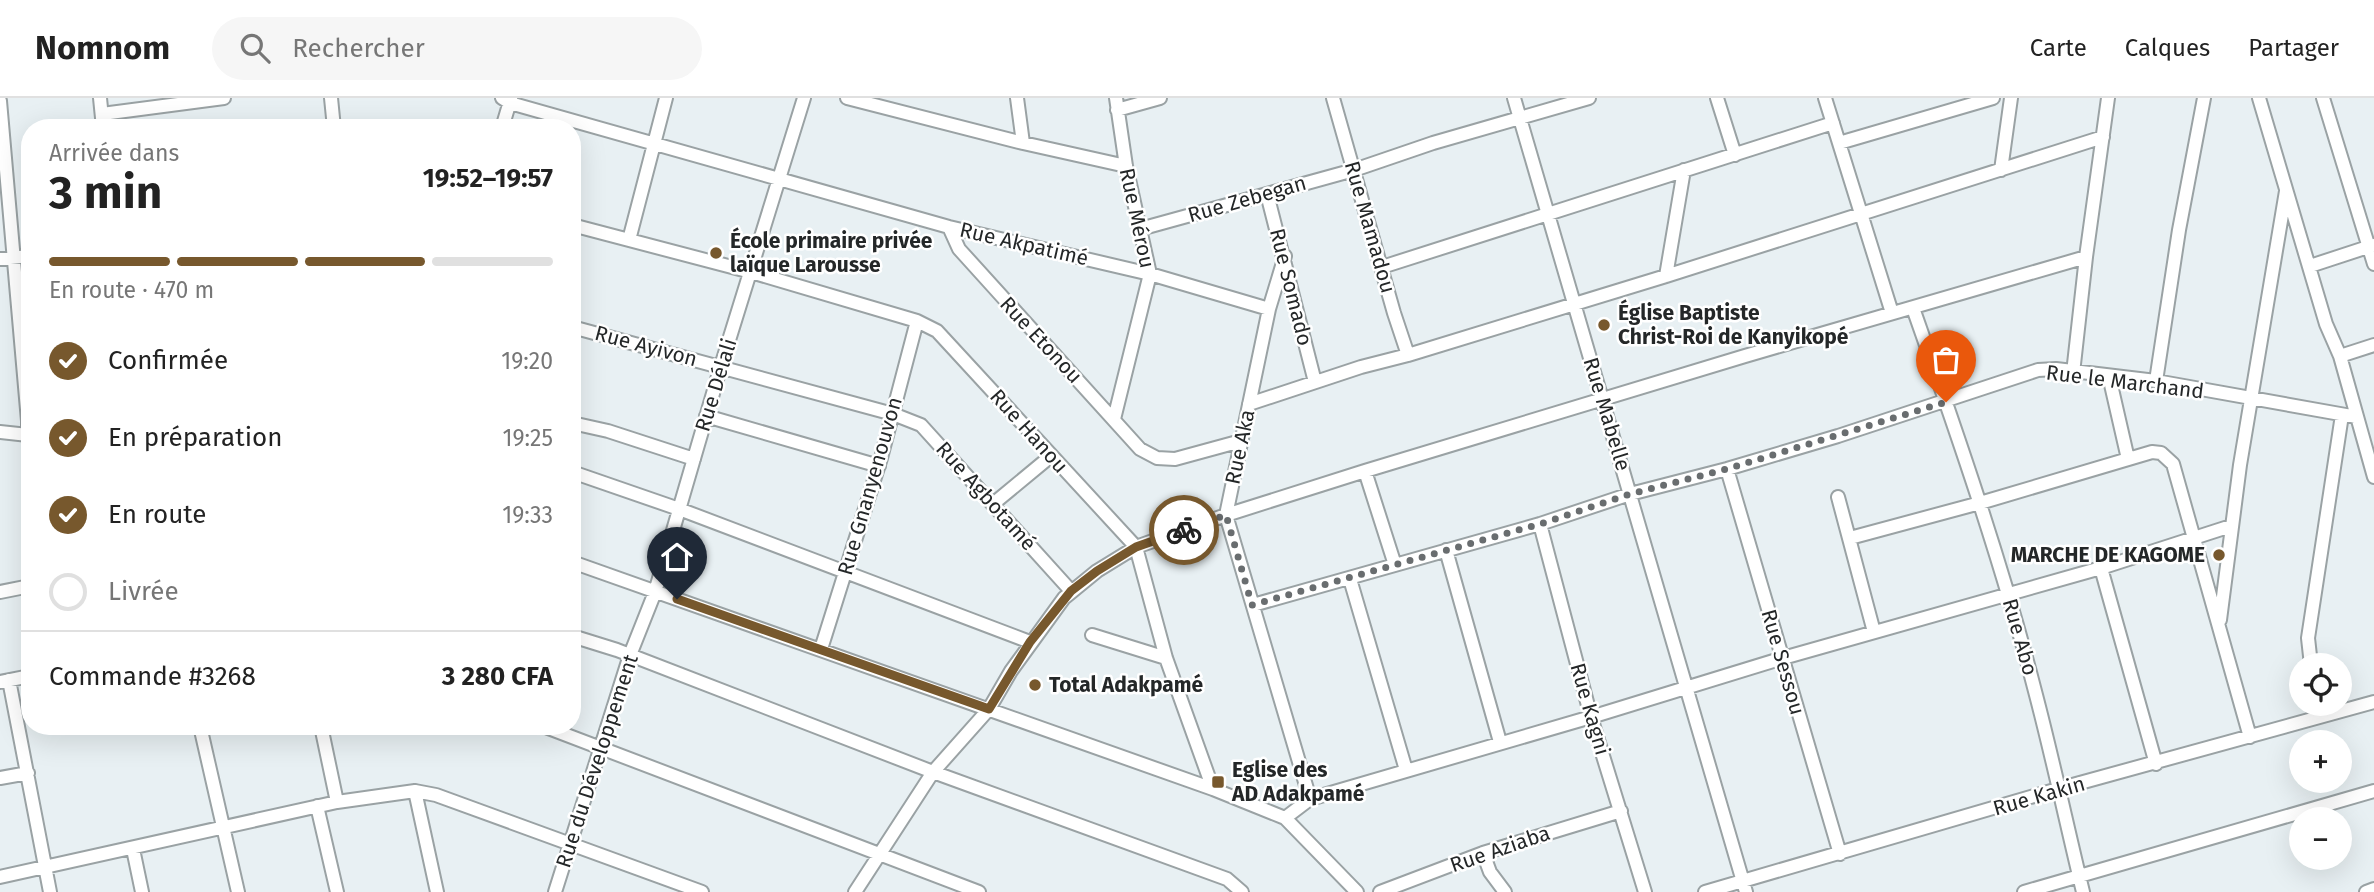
<!DOCTYPE html>
<html lang="fr">
<meta charset="utf-8">
<style>
body{margin:0;font-family:"Fira Sans",sans-serif;background:#f6f6f6;color:#222;height:100vh;display:flex;flex-direction:column;font-size:26px;white-space:nowrap}
*{box-sizing:border-box;margin:0}
p{font-size:23px;color:#767676}
.icon{flex:none;width:38px;height:38px;fill:none;stroke:currentColor;stroke-width:2;stroke-linecap:round;stroke-linejoin:round}
.map{position:relative;flex:1;overflow:hidden}
.sheet{position:absolute;left:21px;top:21px;width:560px;height:616px;display:flex;flex-direction:column;background:#fff;border-radius:28px;box-shadow:0 7px 28px #0002}
.sheet>*{flex:none}
.fabs{position:absolute;left:2289px;top:555px;display:grid;gap:14px}
.fabs a{display:grid;place-items:center;width:63px;height:63px;border-radius:50%;background:#fff;box-shadow:0 7px 28px #0002;font-size:35px}
.pin{position:absolute;display:grid;place-items:center;width:60px;height:60px;color:#fff;margin:-72px -30px;border-radius:50% 50% 50% 0;rotate:-45deg;box-shadow:0 0 7px #0007}
.pin .icon{rotate:45deg}
.courier{position:absolute;display:grid;place-items:center;width:70px;height:70px;margin:-35px;border:5px solid #77582d;border-radius:50%;background:#fff;color:#222;box-shadow:0 2px 9px #0007}
.summary em{font-style:normal;font-weight:700}
.summary div{display:flex;flex-direction:column-reverse}
.summary{display:flex;align-items:center;justify-content:space-between;height:119px;padding:0 28px}
h1{font-size:46px;font-weight:700;line-height:52px}
.bar{display:grid;grid-template-columns:repeat(4,1fr);gap:10px 7px;align-content:center;height:84px;padding:0 28px}
.bar i{height:9px;border-radius:5px;background:#e0e0e0}
.bar .active{background:#77582d}
.bar p{grid-column:span 4}
.line{display:flex;align-items:center;gap:18px;padding:0 28px;border-top:2px solid #e0e0e0}
.line div{flex:1}
ol{padding:0 28px;list-style:none}
li{display:flex;align-items:center;gap:21px;height:77px}
li p{margin-inline-start:auto}
li .icon{padding:7px;border-radius:50%;background:#77582d;color:#fff;stroke-width:4}
li:last-child{color:#767676}
li i{width:38px;height:38px;border:4px solid #e0e0e0;border-radius:50%}
header{display:flex;align-items:center;gap:42px;box-sizing:border-box;height:98px;padding:0 35px;background:#fff;border-bottom:2px solid #e0e0e0}
header strong{font-size:33px}
nav{display:flex;gap:38px;margin-inline-start:auto;font-size:24px}
.search{width:490px;height:63px;background:#f6f6f6;display:flex;align-items:center;gap:18px;box-sizing:border-box;padding:0 24px;border-radius:38px;color:#767676;font-size:26px}
.map>svg:first-child{display:block}
.lines{fill:none;stroke-linecap:round;stroke-linejoin:round}
.minor-casing{stroke:#9aa2a4;stroke-width:16}
.minor{stroke:#fff;stroke-width:12}
.done{stroke:#696d6f;stroke-width:7;stroke-dasharray:0 12.6}
.route{stroke:#77582d;stroke-width:9}
.poi-dot{fill:#77582d;stroke:#fff;stroke-width:2.5}
.labels{text-anchor:middle;dominant-baseline:central;stroke-width:5;stroke-linejoin:round;paint-order:stroke}
.street-label{font-size:21px;fill:#242728;stroke:#fff}
.poi-label{font-size:21px;font-weight:bold;fill:#242728;stroke:#fff;text-anchor:start}
</style>
<header>
<strong>Nomnom</strong>
<div class="search"><svg class="icon" aria-label="search" viewBox="0 0 24 24"><circle cx="10" cy="10" r="6"/><path d="M15 15l6 6"/></svg>Rechercher</div>
<nav><a>Carte</a><a>Calques</a><a>Partager</a></nav>
</header>
<div class="map">
<svg width="2374" height="794" viewBox="0 0 2374 794">
<rect width="100%" height="100%" fill="#e8f0f3"/>
<g class="lines">
<g class="minor-casing">
<path id="minor" d="M100 0 103 30
M331 0 334 30
M502 0 510 5 949 129 1150 176 1269 211
M847 0 1023 45 1126 68
M1017 0 1023 45
M1333 0 1394 215 1408 257
M1514 0 1746 794
M1717 0 1735 57
M1825 0 1892 215
M2259 0 2326 226 2340 258 2374 379
M2323 0 2374 166
M0 3 28 323V337L0 334
M1117 12 1160 0
M102 16 224 0
M502 30 511 0
M1839 45 1993 0
M2001 72 2011 0
M1267 96 1315 284
M572 127 751 174 917 223 937 233 1136 449 1166 560 1213 691
M949 129 959 151 1140 351 1157 360 1175 361 1241 343
M1140 131 1354 72 1433 45 1589 0
M629 142 666 0
M1285 158 1269 211 1226 417 1310 701
M0 161 30 158
M2310 168 2374 147
M1382 169 1833 25
M1666 178 1684 72
M1913 210C1958 338 2002 465 2036 597 2053 662 2067 728 2083 794
M572 229 893 316 921 327 1071 493
M2340 258 2374 247
M2073 275 2086 159 2108 0
M2109 278 2128 361
M2156 283 2179 132 2204 0
M1249 306 1361 269 1408 257 1666 178 2103 39
M706 318 879 368
M1114 321 1150 176 1126 68 1116 0
M572 325 608 333 694 361
M1727 371 1840 756
M1365 373 1395 467
M572 374 679 411 1030 544
M1838 399 1874 534
M993 406 1051 358
M1540 426 1591 619 1645 794
M1850 440 1980 405 2152 354 2161 355 2173 366 2250 639
M1446 452 1500 644
M572 464 1213 691 1285 720 1357 794
M2101 470 2156 666
M1350 481 1406 672
M0 494 30 488
M1253 507 1540 426 1630 396 1727 371 1838 338 2038 272 2056 271 2156 283 2357 319
M2220 522 2240 367 2286 93
M1092 537 1166 560
M572 538 617 552 933 674 1227 781 1242 794
M821 551 881 360 917 223
M2311 567 2308 540 2342 317
M9 582 50 794
M0 584 30 578
M200 628 238 794
M321 628 337 704
M543 628 979 794
M0 680 28 675
M415 693 437 794
M317 708 337 794
M1285 720 1310 701 1591 619 1783 560 2101 470 2231 428
M133 751 142 794
M1483 755 1490 774 1505 794
M0 779 337 704 415 693 436 697 702 794
M555 794 630 557 655 494 721 268 804 0
M855 794 933 674 989 611 1011 573 1064 500 1097 473 1136 449 1226 417 1365 373 1745 258 2086 159
M1380 794 1483 755 1621 713
M1705 794 2058 691 2374 604
M2024 794 2374 693
M2366 794 2374 791"/>
</g>
<use href="#minor" class="minor"/>
</g>
<g class="lines">
<path class="done" d="M1184 432 1226 417 1252 507 1540 426 1630 396 1727 371 1946 304"/>
<path class="route" d="M677 501 989 611 1030 544 1071 493 1097 473 1136 449 1184 432"/>
</g>
<g class="poi-dot">
<circle cx="716" cy="155" r="7"/>
<circle cx="1604" cy="227" r="7"/>
<circle cx="2219" cy="457" r="7"/>
<circle cx="1035" cy="587" r="7"/>
<rect x="1211" y="677" width="14" height="14" rx="3.5"/>
</g>
<g class="labels">
<g class="street-label">
<text transform="translate(1247 101) rotate(-16)">Rue Zebegan</text>
<text transform="translate(1137 120) rotate(78)">Rue Mérou</text>
<text transform="translate(1370 129) rotate(74)">Rue Mamadou</text>
<text transform="translate(1024 146) rotate(13)">Rue Akpatimé</text>
<text transform="translate(1291 189) rotate(76)">Rue Somado</text>
<text transform="translate(1041 242) rotate(47)">Rue Etonou</text>
<text transform="translate(646 248) rotate(15)">Rue Ayivon</text>
<text transform="translate(2125 284) rotate(7)">Rue le Marchand</text>
<text transform="translate(716 287) rotate(-73)">Rue Délali</text>
<text transform="translate(1607 316) rotate(73)">Rue Mabelle</text>
<text transform="translate(1029 333) rotate(48)">Rue Hanou</text>
<text transform="translate(1240 349) rotate(-78)">Rue Aka</text>
<text transform="translate(870 388) rotate(-74)">Rue Gnanyenouvon</text>
<text transform="translate(986 398) rotate(48)">Rue Agbotamé</text>
<text transform="translate(2020 539) rotate(74)">Rue Abo</text>
<text transform="translate(1783 564) rotate(74)">Rue Sessou</text>
<text transform="translate(1590 611) rotate(74)">Rue Kagni</text>
<text transform="translate(597 663) rotate(-72)">Rue du Développement</text>
<text transform="translate(2039 698) rotate(-16)">Rue Kakin</text>
<text transform="translate(1500 751) rotate(-19)">Rue Aziaba</text>
</g>
<g class="poi-label">
<text x="730" y="143">École primaire privée<tspan x="730" dy="24">laïque Larousse</tspan></text>
<text x="1618" y="215">Église Baptiste<tspan x="1618" dy="24">Christ-Roi de Kanyikopé</tspan></text>
<text x="2205" y="457" text-anchor="end">MARCHE DE KAGOME</text>
<text x="1049" y="587">Total Adakpamé</text>
<text x="1232" y="672">Eglise des<tspan x="1232" dy="24">AD Adakpamé</tspan></text>
</g>
</g>
</svg>
<div class="fabs">
<a><svg class="icon" aria-label="locate" viewBox="0 0 24 24"><circle cx="12" cy="12" r="6"/><path d="M12 2v4M12 18v4M2 12h4M18 12h4"/></svg></a>
<a>+</a>
<a>−</a>
</div>
<div class="pin" style="left:1946px;top:304px;background:#ea580c"><svg class="icon" aria-label="bag" viewBox="0 0 24 24"><path d="M5 8h14l-1 12H6zM9 8a3 3 0 0 1 6 0"/></svg></div>
<div class="pin" style="left:677px;top:501px;background:#1f2937"><svg class="icon" aria-label="home" viewBox="0 0 24 24"><path d="M3 11l9-7 9 7M6 9v11h12V9"/></svg></div>
<div class="courier" style="left:1184px;top:432px"><svg class="icon" aria-label="bike" viewBox="0 0 24 24"><circle cx="6" cy="16" r="4"/><circle cx="18" cy="16" r="4"/><path d="M6 16l4-8h5l3 8M10 8l3 8H6M13 5h3"/></svg></div>
<section class="sheet">
<div class="summary"><div><h1>3 min</h1><p>Arrivée dans</p></div><em>19:52–19:57</em></div>
<div class="bar"><i class="active"></i><i class="active"></i><i class="active"></i><i></i><p>En route · 470 m</p></div>
<ol>
<li><svg class="icon" aria-label="check" viewBox="0 0 24 24"><path d="M5 12l5 5 9-10"/></svg>Confirmée<p>19:20</p></li>
<li><svg class="icon" aria-label="check" viewBox="0 0 24 24"><path d="M5 12l5 5 9-10"/></svg>En préparation<p>19:25</p></li>
<li><svg class="icon" aria-label="check" viewBox="0 0 24 24"><path d="M5 12l5 5 9-10"/></svg>En route<p>19:33</p></li>
<li><i></i>Livrée</li>
</ol>
<div class="line" style="height:91px"><div>Commande #3268</div><b>3 280 CFA</b></div>
</section>
</div>
